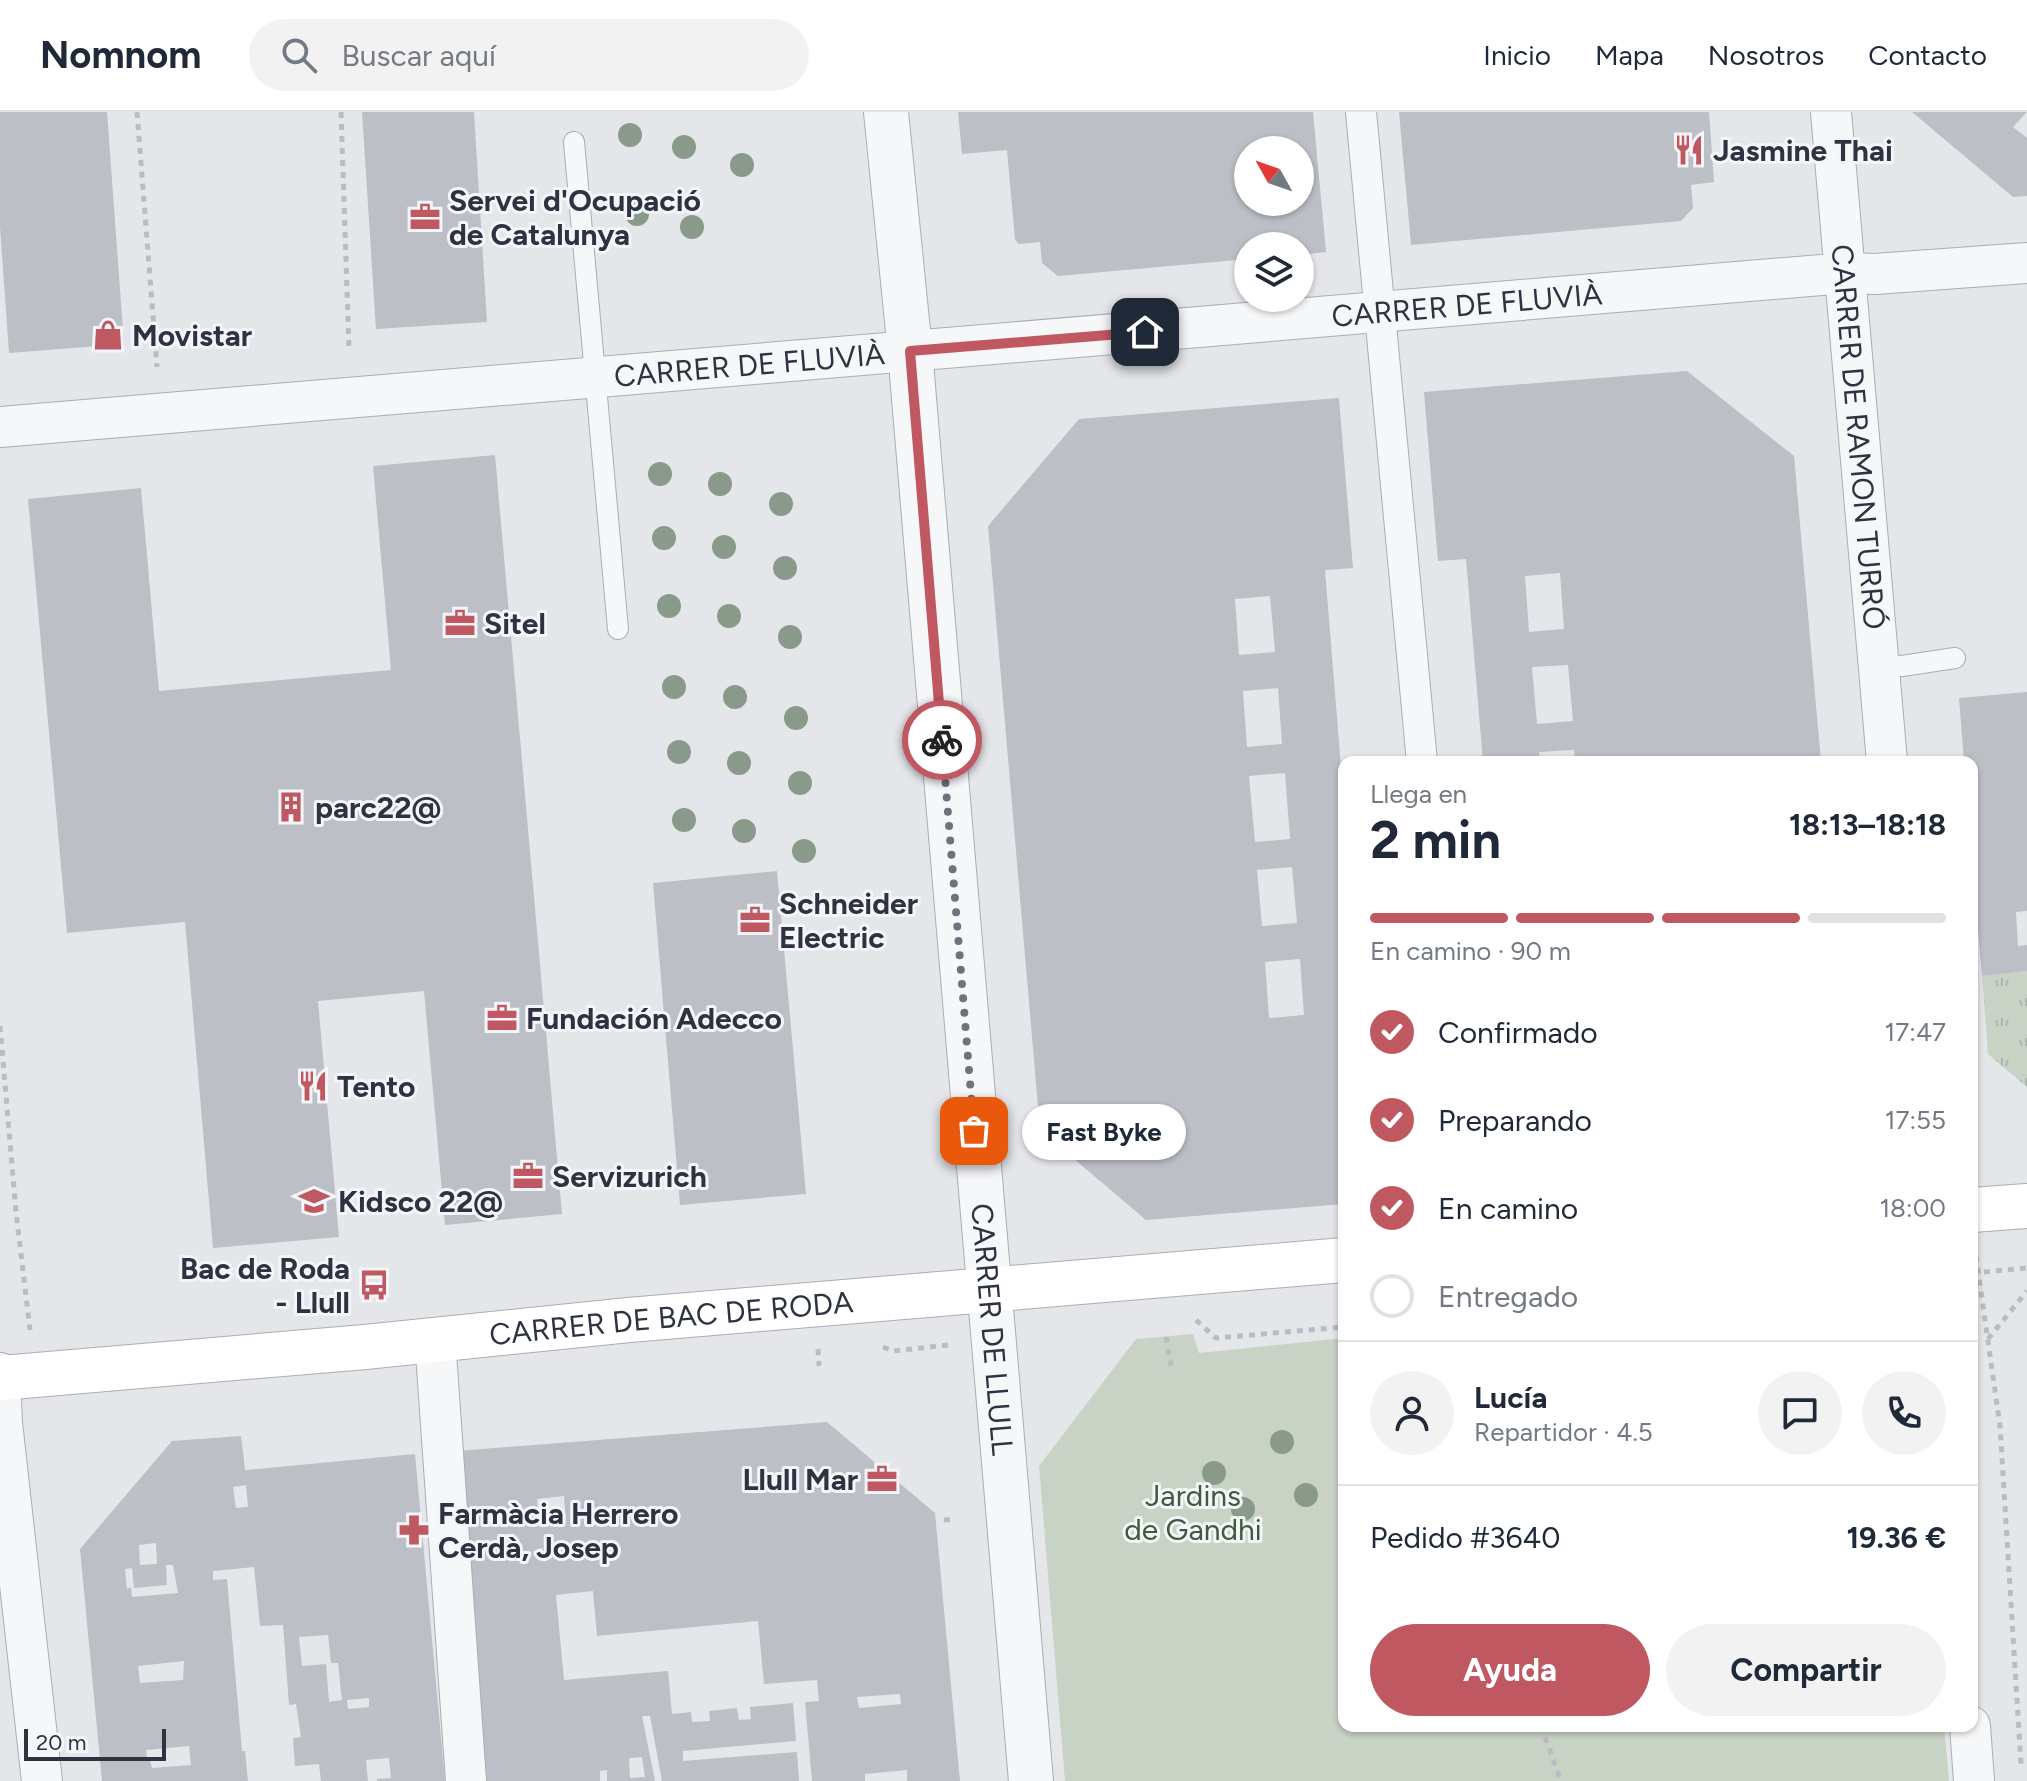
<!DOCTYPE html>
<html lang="es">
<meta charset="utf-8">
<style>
body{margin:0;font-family:Figtree,sans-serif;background:#f2f2f3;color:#1f2937;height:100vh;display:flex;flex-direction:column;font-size:30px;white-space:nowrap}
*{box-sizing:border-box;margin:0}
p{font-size:26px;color:#747a83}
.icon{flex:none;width:44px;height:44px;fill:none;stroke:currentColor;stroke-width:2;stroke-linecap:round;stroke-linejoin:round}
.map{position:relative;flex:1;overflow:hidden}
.panel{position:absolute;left:1338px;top:644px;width:640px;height:976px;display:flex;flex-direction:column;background:#fff;border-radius:16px;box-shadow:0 2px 6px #0004}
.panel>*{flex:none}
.needle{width:52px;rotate:310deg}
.fabs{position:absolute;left:1234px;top:24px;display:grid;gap:16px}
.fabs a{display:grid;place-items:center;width:80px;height:80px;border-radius:50%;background:#fff;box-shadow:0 2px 6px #0004;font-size:40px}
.scale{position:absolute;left:24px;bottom:20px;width:142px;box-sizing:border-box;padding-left:8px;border:4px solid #2d3341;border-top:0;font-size:22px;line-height:28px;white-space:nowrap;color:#2d3341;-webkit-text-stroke:6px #f3f5f8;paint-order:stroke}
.pin{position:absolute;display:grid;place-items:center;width:68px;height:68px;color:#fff;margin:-34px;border-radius:16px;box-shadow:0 4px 12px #0006}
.courier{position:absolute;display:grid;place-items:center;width:80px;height:80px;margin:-40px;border:6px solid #c05862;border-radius:50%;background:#fff;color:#222;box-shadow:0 2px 10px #0007}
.bubble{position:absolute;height:56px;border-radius:28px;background:#fff;box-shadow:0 2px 6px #0004;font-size:26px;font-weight:700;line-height:56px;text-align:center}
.summary em{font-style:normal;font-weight:700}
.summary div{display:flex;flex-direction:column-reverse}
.summary{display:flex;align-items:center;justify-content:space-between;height:136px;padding:0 32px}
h1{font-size:52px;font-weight:700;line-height:60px}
.bar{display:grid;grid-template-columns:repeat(4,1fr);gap:12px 8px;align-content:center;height:96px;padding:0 32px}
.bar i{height:10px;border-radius:6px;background:#e0e1e3}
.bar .current{background:#c05862}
.bar p{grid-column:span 4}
.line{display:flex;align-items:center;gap:20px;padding:0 32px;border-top:2px solid #e0e1e3}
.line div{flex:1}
.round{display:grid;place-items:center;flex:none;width:84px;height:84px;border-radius:42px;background:#f2f2f3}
ol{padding:0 32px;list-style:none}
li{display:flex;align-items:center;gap:24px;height:88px}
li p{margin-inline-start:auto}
li .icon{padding:8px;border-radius:50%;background:#c05862;color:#fff;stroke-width:4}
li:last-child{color:#747a83}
li i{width:44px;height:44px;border:4px solid #e0e1e3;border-radius:50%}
.button{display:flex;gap:16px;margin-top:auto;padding:16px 32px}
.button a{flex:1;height:92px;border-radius:48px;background:#c05862;color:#fff;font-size:32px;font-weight:700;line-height:92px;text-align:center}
.button a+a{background:#f2f2f3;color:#1f2937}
header{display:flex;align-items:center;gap:48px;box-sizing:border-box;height:112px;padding:0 40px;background:#fff;border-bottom:2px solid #e0e1e3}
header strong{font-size:38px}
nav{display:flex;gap:44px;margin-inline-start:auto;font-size:28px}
.search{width:560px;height:72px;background:#f2f2f3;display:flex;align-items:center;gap:20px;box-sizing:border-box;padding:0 28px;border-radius:44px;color:#747a83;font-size:30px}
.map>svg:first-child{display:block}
.grass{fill:url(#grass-tufts)}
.park{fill:#c8d3c6}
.building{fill:#bcbfc6;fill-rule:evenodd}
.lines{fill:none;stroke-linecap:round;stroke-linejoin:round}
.service-casing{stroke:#a9adb4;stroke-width:22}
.pedestrian-casing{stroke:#a9adb4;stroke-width:32}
.minor-casing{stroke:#a9adb4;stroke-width:42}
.tertiary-casing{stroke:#a9adb4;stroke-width:46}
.secondary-casing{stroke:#a9adb4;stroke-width:46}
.path{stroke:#babcc2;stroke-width:5;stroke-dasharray:6 6;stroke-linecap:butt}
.service{stroke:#f6f7f9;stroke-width:20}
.pedestrian{stroke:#f6f7f9;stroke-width:30}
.minor{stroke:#f6f7f9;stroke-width:40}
.tertiary{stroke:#f6f7f9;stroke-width:44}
.secondary{stroke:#fff;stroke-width:44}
.tree{fill:#8a9a8a}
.done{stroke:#6d727c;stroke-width:8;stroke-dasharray:0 14.4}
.route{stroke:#c05862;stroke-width:10}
.labels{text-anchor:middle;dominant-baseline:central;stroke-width:6;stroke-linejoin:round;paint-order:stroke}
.poi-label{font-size:30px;font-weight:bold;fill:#2d3341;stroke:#f3f5f8;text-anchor:start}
.street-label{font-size:30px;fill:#2d3341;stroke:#f3f5f8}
.park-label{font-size:30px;fill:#405b3c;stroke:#f3f5f8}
</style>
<header>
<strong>Nomnom</strong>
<div class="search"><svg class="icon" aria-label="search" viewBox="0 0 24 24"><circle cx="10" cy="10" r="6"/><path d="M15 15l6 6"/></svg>Buscar aquí</div>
<nav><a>Inicio</a><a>Mapa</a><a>Nosotros</a><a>Contacto</a></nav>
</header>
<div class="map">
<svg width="2027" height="1669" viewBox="0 0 2027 1669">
<defs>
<pattern id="grass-tufts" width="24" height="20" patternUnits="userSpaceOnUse" patternTransform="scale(2)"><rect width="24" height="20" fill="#c8d3c6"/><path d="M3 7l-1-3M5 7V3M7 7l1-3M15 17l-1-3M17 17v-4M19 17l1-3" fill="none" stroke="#acb6ab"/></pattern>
</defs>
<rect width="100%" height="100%" fill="#e4e6ea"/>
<path class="grass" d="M2027 859V975L1988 942 1982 864Z"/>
<path class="park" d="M1193 1222 1199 1241 1344 1226V1614H1944L1949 1669H1065L1039 1354 1136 1227Z"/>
<path class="building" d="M0 0H107L124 232 9 241 0 115Z
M362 0H474L487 210 376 217Z
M958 0H1313L1326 140 1300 143V134H1248V147L1058 164 1042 151 1040 130 1019 132 1015 128 1007 38 962 42ZM1248 38H1300V90H1248Z
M1399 0H1709L1714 70 1691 73 1693 96 1681 109 1411 133Z
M1912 0H2027L2013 15 2027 26V84L2013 85Z
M1687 259 1794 344 1821 650H1575L1574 638 1539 640 1540 650H1483L1466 447 1438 449 1424 280ZM1560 461 1564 517 1529 520 1525 464ZM1568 553 1573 609 1537 612 1532 555Z
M1339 286 1353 456 1325 458 1344 692V1092L1146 1108 1040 1018 988 414 1079 307ZM1270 484 1275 540 1239 543 1235 487ZM1278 576 1282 632 1247 635 1243 579ZM1285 661 1290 727 1255 730 1249 664ZM1292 755 1297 811 1262 814 1257 758ZM1300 847 1304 903 1269 906 1265 850Z
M495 343 562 1102 445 1113 424 879 318 889 339 1125 213 1136 185 810 67 821 28 387 141 376 159 579 391 558 373 354Z
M2027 580V799L2016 800 2018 834 2027 833V859L1982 864 1972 748V650H1964L1959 586Z
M777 759 806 1082 680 1093 653 771Z
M827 1310 935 1401 960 1669H907V1658L865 1662V1669H812L805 1590 819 1589 817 1568 764 1572 758 1509 597 1524 593 1479 556 1483 564 1568 668 1559 672 1602 691 1600 692 1610 710 1609 709 1599 737 1596 739 1608 751 1607 750 1595 793 1591 796 1629 683 1639V1649L797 1640 799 1669H662L650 1604H642L655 1669H607V1658L600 1659V1669H487L456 1339ZM564 1384 566 1410 539 1413 537 1387ZM900 1582 901 1592 859 1596 857 1585ZM642 1645 645 1665 630 1666 629 1646Z
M241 1324 245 1358 415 1342 445 1669H377V1667L391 1666 389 1646 366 1648 368 1669H321L319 1652 295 1654 293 1626 301 1625 296 1592 289 1593 283 1513 260 1514 254 1455 213 1459V1468L227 1467 242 1639H245L248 1669H102L80 1437 172 1329ZM246 1373 248 1395 236 1396 233 1375ZM156 1431 157 1452 140 1453 139 1433ZM166 1453H173L178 1481 132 1485 131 1475 127 1477 125 1457 132 1456 134 1476 167 1473ZM328 1523 331 1551H338L342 1588 329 1590 326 1552 302 1554 299 1525ZM184 1549 183 1568 140 1571 138 1554ZM369 1586V1595L348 1597 347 1588ZM189 1634 191 1653 152 1656 150 1647H147L146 1638Z"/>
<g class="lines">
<g class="service-casing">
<path id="service" d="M574 30 618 517
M1878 553 1902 554 1955 546"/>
</g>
<g class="pedestrian-casing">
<path id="pedestrian" d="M1361 0 1422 650"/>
</g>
<g class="minor-casing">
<g id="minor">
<path id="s1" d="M1831 0 1887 650"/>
<path id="s2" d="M0 315 1845 161 1875 162 2027 151"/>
<path d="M435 1227 466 1669"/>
<path d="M0 1261 2 1311 42 1669"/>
<path d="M1970 1614 1974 1669"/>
</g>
</g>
<g class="tertiary-casing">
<g id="tertiary">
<path id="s3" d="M886 0 910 239 1031 1669"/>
</g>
</g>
<g class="secondary-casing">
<g id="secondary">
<path d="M1972 1098 2027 1094"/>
<path id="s4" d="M0 1266 365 1235 629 1208 1344 1148"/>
</g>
</g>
<path class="path" d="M137 0 157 255
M341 0 349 237
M0 914 16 1100 30 1218
M1976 1144 2000 1314 2021 1652
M1972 1161 2027 1156
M1196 1208 1216 1226 1344 1215
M1166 1225 1171 1254
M1988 1227 2027 1179
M883 1235 893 1239 948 1233
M818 1237 819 1254
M944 1408 956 1407
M1541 1614 1561 1669"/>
<use href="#service" class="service"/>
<use href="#pedestrian" class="pedestrian"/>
<use href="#minor" class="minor"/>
<use href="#tertiary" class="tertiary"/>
<use href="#secondary" class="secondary"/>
</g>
<g class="tree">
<circle cx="630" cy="23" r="12"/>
<circle cx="684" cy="35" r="12"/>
<circle cx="742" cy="53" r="12"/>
<circle cx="637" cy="102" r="12"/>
<circle cx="692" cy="115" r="12"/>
<circle cx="660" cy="362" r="12"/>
<circle cx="720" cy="372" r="12"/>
<circle cx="781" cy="392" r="12"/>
<circle cx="664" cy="426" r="12"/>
<circle cx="724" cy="435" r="12"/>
<circle cx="785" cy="456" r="12"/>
<circle cx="669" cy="494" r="12"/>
<circle cx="729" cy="504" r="12"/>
<circle cx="790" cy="525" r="12"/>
<circle cx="674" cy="575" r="12"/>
<circle cx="735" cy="585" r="12"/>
<circle cx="796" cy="606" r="12"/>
<circle cx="679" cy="640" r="12"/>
<circle cx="739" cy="651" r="12"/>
<circle cx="800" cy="671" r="12"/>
<circle cx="684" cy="708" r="12"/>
<circle cx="744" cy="719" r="12"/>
<circle cx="804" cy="739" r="12"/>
<circle cx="1282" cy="1330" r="12"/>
<circle cx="1214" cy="1361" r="12"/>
<circle cx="1306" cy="1383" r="12"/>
<circle cx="1243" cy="1397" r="12"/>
</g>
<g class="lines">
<path class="done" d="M942 628 974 1019"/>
<path class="route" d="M942 628 910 239 1145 220"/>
</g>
<defs>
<g id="restaurant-bare" transform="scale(2.4)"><path d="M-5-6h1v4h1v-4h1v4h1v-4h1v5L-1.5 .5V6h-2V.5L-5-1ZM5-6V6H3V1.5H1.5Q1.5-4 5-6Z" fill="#c05862" stroke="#f3f5f8" stroke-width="2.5" paint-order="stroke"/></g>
<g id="office-bare" transform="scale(2.4)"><path d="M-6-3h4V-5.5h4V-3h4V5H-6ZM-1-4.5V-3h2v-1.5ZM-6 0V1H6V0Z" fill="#c05862" stroke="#f3f5f8" stroke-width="2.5" paint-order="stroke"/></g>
<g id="shop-bare" transform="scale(2.4)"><path d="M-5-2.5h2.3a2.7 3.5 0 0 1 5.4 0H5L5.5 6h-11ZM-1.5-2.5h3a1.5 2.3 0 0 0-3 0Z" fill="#c05862" stroke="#f3f5f8" stroke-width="2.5" paint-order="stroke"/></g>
<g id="building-bare" transform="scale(2.4)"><path d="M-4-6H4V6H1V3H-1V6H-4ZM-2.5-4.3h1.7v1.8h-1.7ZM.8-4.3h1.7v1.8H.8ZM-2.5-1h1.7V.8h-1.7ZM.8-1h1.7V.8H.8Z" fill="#c05862" stroke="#f3f5f8" stroke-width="2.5" paint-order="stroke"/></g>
<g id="school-bare" transform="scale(2.4)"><path d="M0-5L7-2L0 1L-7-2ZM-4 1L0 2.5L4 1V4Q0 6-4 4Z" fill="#c05862" stroke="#f3f5f8" stroke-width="2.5" paint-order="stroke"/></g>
<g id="bus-bare" transform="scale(2.4)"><path d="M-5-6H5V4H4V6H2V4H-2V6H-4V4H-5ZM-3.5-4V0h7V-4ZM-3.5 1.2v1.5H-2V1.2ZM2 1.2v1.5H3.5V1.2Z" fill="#c05862" stroke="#f3f5f8" stroke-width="2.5" paint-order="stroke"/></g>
<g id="pharmacy-bare" transform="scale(2.4)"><path d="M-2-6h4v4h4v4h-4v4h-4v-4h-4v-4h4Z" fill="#c05862" stroke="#f3f5f8" stroke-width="2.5" paint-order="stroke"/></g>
</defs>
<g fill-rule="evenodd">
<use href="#restaurant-bare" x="1689" y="38"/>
<use href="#office-bare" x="425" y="105"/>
<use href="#shop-bare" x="108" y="223"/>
<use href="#office-bare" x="460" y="511"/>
<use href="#building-bare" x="291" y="695"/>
<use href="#office-bare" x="755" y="808"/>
<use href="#office-bare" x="502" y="906"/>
<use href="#restaurant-bare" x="313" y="974"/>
<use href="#office-bare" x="528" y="1064"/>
<use href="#school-bare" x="314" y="1089"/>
<use href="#bus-bare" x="374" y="1173"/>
<use href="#office-bare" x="882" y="1367"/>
<use href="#pharmacy-bare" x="414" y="1418"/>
</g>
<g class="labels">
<g class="poi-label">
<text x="1713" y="38">Jasmine Thai</text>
<text x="449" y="88">Servei d'Ocupació<tspan x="449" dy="34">de Catalunya</tspan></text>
<text x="132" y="223">Movistar</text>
<text x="484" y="511">Sitel</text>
<text x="315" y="695">parc22@</text>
<text x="779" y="791">Schneider<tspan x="779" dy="34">Electric</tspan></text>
<text x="526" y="906">Fundación Adecco</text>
<text x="337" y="974">Tento</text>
<text x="552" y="1064">Servizurich</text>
<text x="338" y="1089">Kidsco 22@</text>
<text x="350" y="1156" text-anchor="end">Bac de Roda<tspan x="350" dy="34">- Llull</tspan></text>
<text x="858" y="1367" text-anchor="end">Llull Mar</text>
<text x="438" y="1401">Farmàcia Herrero<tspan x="438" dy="34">Cerdà, Josep</tspan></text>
</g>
<g class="street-label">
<text stroke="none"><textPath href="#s2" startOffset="1472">CARRER DE FLUVIÀ</textPath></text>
<text stroke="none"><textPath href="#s2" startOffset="752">CARRER DE FLUVIÀ</textPath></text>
<text stroke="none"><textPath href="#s1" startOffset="326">CARRER DE RAMON TURRÓ</textPath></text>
<text stroke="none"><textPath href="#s4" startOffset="674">CARRER DE BAC DE RODA</textPath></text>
<text stroke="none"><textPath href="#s3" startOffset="1222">CARRER DE LLULL</textPath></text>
</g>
<g class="park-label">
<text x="1193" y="1383">Jardins<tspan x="1193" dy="34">de Gandhi</tspan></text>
</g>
</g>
</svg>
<div class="fabs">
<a><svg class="needle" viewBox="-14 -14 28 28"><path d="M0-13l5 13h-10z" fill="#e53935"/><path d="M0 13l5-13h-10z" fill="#747a83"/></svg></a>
<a><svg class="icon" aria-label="layers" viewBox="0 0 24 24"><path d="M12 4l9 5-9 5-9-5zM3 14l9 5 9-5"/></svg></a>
</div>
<div class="scale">20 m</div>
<div class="pin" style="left:974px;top:1019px;background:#ea580c"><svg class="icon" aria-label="bag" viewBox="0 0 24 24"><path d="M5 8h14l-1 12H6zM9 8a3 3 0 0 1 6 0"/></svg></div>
<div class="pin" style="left:1145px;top:220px;background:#1f2937"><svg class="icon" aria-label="home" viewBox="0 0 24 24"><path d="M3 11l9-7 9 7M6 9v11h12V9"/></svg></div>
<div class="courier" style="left:942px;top:628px"><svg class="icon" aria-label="bike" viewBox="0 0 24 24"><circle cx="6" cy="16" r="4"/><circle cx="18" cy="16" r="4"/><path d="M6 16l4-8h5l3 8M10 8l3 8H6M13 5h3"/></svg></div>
<div class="bubble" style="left:1022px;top:992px;width:164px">Fast Byke</div>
<section class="panel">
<div class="summary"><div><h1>2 min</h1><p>Llega en</p></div><em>18:13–18:18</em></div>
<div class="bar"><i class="current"></i><i class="current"></i><i class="current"></i><i></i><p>En camino · 90 m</p></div>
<ol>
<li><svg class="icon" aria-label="check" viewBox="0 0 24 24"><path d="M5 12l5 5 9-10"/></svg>Confirmado<p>17:47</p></li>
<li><svg class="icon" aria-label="check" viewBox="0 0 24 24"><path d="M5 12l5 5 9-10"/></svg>Preparando<p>17:55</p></li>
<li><svg class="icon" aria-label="check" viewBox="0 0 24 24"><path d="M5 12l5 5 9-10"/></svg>En camino<p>18:00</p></li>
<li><i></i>Entregado</li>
</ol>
<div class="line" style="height:144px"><a class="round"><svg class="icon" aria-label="person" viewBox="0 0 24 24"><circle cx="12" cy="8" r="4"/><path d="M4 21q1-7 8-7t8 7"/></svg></a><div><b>Lucía</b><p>Repartidor · 4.5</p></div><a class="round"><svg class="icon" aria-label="chat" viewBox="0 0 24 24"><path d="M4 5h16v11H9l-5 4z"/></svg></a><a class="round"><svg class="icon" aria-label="phone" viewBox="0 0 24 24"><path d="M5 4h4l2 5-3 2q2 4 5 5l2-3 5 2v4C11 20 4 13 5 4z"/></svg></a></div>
<div class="line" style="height:104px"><div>Pedido #3640</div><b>19.36 €</b></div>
<div class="button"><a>Ayuda</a><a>Compartir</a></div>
</section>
</div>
